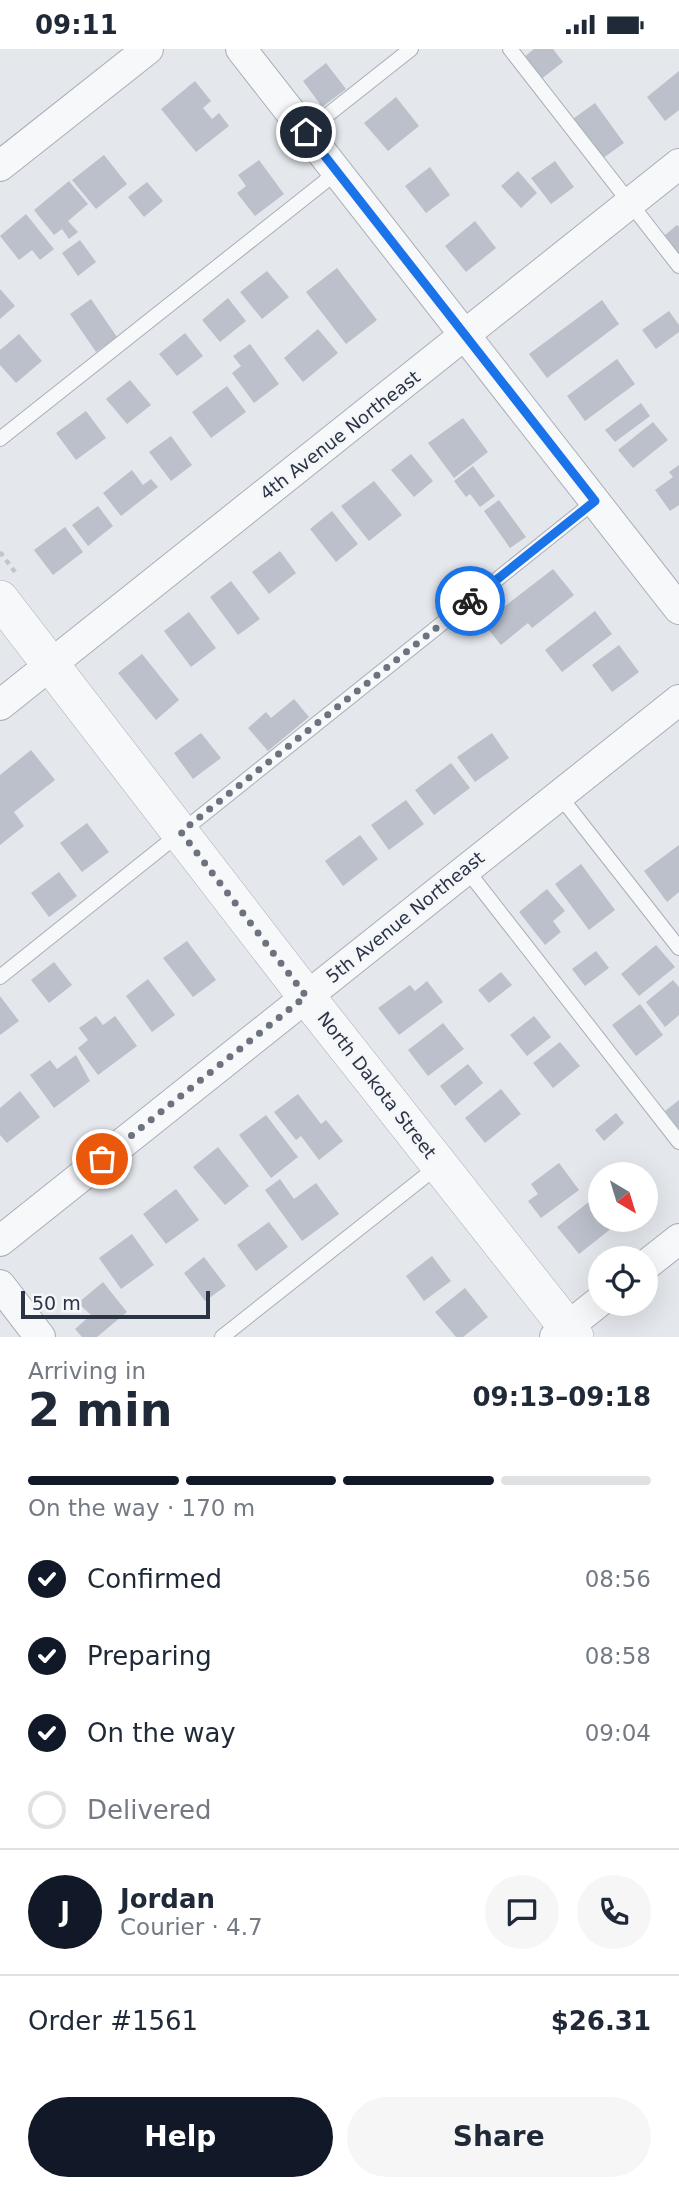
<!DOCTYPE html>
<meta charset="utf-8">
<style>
body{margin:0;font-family:"DejaVu Sans",sans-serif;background:#f6f6f7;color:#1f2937;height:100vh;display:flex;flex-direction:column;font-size:26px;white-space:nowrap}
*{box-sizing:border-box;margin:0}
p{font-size:23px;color:#747a83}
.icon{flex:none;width:38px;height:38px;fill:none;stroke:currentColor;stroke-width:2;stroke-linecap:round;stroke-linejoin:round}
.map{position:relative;height:1288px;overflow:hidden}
.panel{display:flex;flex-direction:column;background:#fff;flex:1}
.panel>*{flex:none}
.needle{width:46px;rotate:142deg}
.controls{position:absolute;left:588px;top:1113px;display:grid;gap:14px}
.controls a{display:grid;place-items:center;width:70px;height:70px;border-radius:50%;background:#fff;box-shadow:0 7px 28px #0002;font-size:35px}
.scale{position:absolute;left:21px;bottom:18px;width:189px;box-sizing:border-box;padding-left:7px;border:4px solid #2b3445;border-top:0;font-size:19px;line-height:24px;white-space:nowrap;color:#2b3445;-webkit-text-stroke:5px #f4f6f9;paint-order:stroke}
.pin{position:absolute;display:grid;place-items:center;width:60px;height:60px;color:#fff;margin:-30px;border:4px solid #fff;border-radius:50%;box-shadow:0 2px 7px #0007}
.courier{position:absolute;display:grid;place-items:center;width:70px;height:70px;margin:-35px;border:5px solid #1a73e8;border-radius:50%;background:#fff;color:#222;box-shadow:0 2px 9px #0007}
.head em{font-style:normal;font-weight:600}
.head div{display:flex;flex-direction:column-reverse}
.head{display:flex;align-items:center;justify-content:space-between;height:119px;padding:0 28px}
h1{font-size:46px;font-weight:600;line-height:52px}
.bar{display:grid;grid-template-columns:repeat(4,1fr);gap:10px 7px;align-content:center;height:84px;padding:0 28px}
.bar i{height:9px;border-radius:5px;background:#e0e1e3}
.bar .on{background:#111827}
.bar p{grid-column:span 4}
.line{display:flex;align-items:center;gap:18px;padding:0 28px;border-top:2px solid #e0e1e3}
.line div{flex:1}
.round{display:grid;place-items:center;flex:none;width:74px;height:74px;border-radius:37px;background:#f6f6f7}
ol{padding:0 28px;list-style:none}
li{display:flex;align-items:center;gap:21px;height:77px}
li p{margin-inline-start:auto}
li .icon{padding:7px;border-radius:50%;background:#111827;color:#fff;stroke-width:4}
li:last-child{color:#747a83}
li i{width:38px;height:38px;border:4px solid #e0e1e3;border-radius:50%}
.primary-button{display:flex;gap:14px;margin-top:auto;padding:14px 28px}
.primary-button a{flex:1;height:80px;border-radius:42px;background:#111827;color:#fff;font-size:28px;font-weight:600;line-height:80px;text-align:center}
.primary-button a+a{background:#f6f6f7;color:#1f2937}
.status{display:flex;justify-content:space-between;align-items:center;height:49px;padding:0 35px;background:#fff;direction:ltr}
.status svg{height:19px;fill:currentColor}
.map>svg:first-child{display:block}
.building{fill:#bbc0ca}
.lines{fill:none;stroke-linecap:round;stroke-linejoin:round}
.service-casing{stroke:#a9aeb7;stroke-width:16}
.minor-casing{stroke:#a9aeb7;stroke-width:32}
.tertiary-casing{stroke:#a9aeb7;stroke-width:38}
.path{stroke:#c2c5cb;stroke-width:4.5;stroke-dasharray:5 5;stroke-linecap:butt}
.service{stroke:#f7f8fa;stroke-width:14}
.minor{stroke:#f7f8fa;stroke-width:30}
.tertiary{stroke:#f7f8fa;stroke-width:37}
.done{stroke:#6c737f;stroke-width:7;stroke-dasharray:0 12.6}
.route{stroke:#1a73e8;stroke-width:9}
.labels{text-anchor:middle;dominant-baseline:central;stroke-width:5;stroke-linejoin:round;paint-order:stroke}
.street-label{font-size:18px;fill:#2b3445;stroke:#f4f6f9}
</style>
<div class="status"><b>09:11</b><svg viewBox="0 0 49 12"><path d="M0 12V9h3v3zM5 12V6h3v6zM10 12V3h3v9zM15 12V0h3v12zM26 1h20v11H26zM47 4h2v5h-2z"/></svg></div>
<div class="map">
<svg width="679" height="1288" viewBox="0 0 679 1288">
<rect width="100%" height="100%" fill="#e4e7ec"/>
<path class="building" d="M534 0H553L563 13 540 31 523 9Z
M326 14 346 40 322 58 303 32Z
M679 22V61L665 72 647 48Z
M195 32 211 52 203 59 212 70 219 64 229 77 196 103 161 60Z
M396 48 419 77 388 102 364 74Z
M595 54 624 94 599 112 570 72Z
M104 106 127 135 96 160 72 131Z
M259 111 284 145 255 167 237 144 246 137 238 126Z
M555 112 574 138 551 155 531 129Z
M430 118 450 146 426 164 405 137Z
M518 122 537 144 521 159 501 137Z
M69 132 88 155 68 172 78 183 69 190 62 180 54 186 34 161Z
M147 133 163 152 144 168 128 148Z
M26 165 54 200 40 211 32 201 19 211 0 187Z
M475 172 496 199 466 223 445 197Z
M677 176 679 178V208L659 191Z
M80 191 96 213 78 227 62 204Z
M337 219 377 271 346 295 306 243Z
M267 222 289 248 262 270 240 243Z
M0 240 15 257 0 270Z
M228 249 246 272 220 293 202 271Z
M91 250 117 288 96 303 70 265Z
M602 251 619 275 547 329 529 305Z
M669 262 679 276V283L656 300 642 281Z
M318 280 338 304 303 333 284 309Z
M185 284 203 307 177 327 159 305Z
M19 285 42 312 16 334 0 316V301Z
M250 295 279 335 254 354 232 324 241 317 233 307Z
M617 310 635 335 585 372 567 347Z
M130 331 151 356 127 375 106 350Z
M227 337 246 363 211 389 192 363Z
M641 354 650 367 615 393 605 381Z
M86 362 106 389 76 411 56 384Z
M463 369 488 403 454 429 428 394Z
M653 373 668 391 633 419 618 401Z
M171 387 192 416 171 432 149 403Z
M411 405 433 432 414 448 391 421Z
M679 416V456L670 462 655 441 673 428 669 423Z
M473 417 495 447 480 458 470 445 466 448 454 432Z
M132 421 143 436 151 430 158 438 121 467 103 444Z
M374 432 402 466 369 492 341 457Z
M499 451 526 488 510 499 484 462Z
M98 457 113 477 88 497 72 476Z
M332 462 358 495 336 513 310 480Z
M65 478 83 503 53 526 34 501Z
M280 502 296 524 269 545 252 523Z
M553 520 574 546 532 579 528 574 501 596 483 574Z
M231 532 260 570 238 586 210 548Z
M595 562 612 585 562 623 545 601Z
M189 563 216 599 191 618 164 582Z
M619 596 639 623 612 643 592 616Z
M142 605 179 651 156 671 118 624Z
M294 650 309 668 268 702 248 679 266 663 271 669Z
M201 684 221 709 193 730 174 704Z
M492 684 509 709 475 733 457 708Z
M31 701 55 731 14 763 24 777 0 796V726Z
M451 714 470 739 434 766 415 741Z
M406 751 424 775 389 801 371 776Z
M87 774 109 803 82 823 60 794Z
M360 786 378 810 343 837 325 812Z
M679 796V843L667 853 644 822Z
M581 815 615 861 589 881 555 835Z
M59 823 77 847 49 868 31 844Z
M547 840 565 862 553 872 561 883 545 896 519 863Z
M187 892 216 931 193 948 163 909Z
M656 896 675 918 639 947 621 925Z
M596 902 609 919 585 937 572 920Z
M54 913 72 936 49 954 31 931Z
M501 923 512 936 489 954 478 941Z
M148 930 175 966 152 983 126 947Z
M673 931 679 938V966L665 978 646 953Z
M427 932 443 953 399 986 378 959 410 936 415 942Z
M0 947 19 972 0 986Z
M640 955 663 986 636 1007 612 976Z
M96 967 103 976 115 967 137 997 98 1026 78 999 88 991 79 979Z
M534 967 551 988 527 1007 510 986Z
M443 974 464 1000 428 1027 408 1001Z
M560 993 580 1017 553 1039 533 1014Z
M76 1006 90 1032 54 1059 30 1026 50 1011 57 1020Z
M468 1015 483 1034 455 1057 440 1037Z
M501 1040 521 1065 485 1094 465 1069Z
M20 1042 40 1068 7 1094 0 1086V1059Z
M298 1045 321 1075 326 1071 343 1092 319 1111 301 1087 296 1091 274 1063Z
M679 1051V1081L665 1062Z
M616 1064 624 1074 604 1092 595 1081Z
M266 1066 298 1108 271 1129 239 1086Z
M218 1098 249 1137 225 1156 193 1118Z
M559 1114 579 1141 541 1169 528 1152 538 1145 531 1135Z
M280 1130 294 1150 316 1134 339 1165 302 1192 265 1141Z
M176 1140 199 1171 166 1195 143 1165Z
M600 1144V1171H622L579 1205 557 1178Z
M269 1173 288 1198 256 1222 237 1196Z
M132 1185 154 1216 121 1240 99 1209Z
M432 1207 451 1232 424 1252 406 1227Z
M204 1208 226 1237 205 1252 184 1224Z
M103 1233 127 1263 97 1288H82L75 1280 91 1266 78 1254Z
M465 1239 488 1268 463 1288H456L435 1263Z"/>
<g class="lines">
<g class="service-casing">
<path id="service" d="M510 0 679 217
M306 83 411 0
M0 390 337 123
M559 746 679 899
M466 820 679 1093
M0 928 595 452
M222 1288 438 1117"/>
</g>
<g class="minor-casing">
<path id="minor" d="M241 0 679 560
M0 117 148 0
M0 656 679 115
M0 1192 679 651
M646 1216 679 1190
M0 1236 40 1288
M555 1288 600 1252"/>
</g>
<g class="tertiary-casing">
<path id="tertiary" d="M0 550 306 947 575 1288"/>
</g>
<path class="path" d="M0 503 15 523"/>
<use href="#service" class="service"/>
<use href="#minor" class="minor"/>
<use href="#tertiary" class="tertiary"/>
</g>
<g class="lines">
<path class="done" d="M102 1110 306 947 181 783 470 552"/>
<path class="route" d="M306 83 595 452 470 552"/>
</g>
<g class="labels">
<g class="street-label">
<text transform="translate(340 386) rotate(-38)">4th Avenue Northeast</text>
<text transform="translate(405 868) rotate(-39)">5th Avenue Northeast</text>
<text transform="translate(377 1036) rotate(52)">North Dakota Street</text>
</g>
</g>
</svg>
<div class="controls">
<a><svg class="needle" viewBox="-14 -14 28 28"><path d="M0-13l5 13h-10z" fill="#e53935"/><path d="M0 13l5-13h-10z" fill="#747a83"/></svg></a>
<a><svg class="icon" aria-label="locate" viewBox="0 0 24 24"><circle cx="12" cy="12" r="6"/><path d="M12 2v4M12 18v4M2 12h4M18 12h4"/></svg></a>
</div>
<div class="scale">50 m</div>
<div class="pin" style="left:102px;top:1110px;background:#ea580c"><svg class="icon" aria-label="bag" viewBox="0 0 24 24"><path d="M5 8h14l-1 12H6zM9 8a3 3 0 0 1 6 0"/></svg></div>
<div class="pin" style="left:306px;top:83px;background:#1f2937"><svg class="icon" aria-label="home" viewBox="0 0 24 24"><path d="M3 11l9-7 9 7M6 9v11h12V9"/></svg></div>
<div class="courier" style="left:470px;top:552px"><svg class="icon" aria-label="bike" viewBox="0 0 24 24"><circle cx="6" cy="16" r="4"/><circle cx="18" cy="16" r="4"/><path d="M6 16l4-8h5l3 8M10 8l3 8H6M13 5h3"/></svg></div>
</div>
<section class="panel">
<div class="head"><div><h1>2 min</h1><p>Arriving in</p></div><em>09:13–09:18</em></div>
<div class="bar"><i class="on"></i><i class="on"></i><i class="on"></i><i></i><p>On the way · 170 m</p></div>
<ol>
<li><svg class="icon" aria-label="check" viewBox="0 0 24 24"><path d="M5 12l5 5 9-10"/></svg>Confirmed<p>08:56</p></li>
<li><svg class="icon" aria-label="check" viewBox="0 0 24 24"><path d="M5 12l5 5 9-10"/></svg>Preparing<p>08:58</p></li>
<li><svg class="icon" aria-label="check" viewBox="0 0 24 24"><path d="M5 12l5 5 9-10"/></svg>On the way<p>09:04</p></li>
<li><i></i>Delivered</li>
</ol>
<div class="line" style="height:126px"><b class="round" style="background:#111827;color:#fff">J</b><div><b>Jordan</b><p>Courier · 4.7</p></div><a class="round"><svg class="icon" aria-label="chat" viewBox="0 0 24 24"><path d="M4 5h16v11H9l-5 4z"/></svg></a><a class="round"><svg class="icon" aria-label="phone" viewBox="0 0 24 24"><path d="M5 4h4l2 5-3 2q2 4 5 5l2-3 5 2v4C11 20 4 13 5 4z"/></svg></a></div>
<div class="line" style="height:91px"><div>Order #1561</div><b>$26.31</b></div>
<div class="primary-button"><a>Help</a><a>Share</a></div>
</section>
